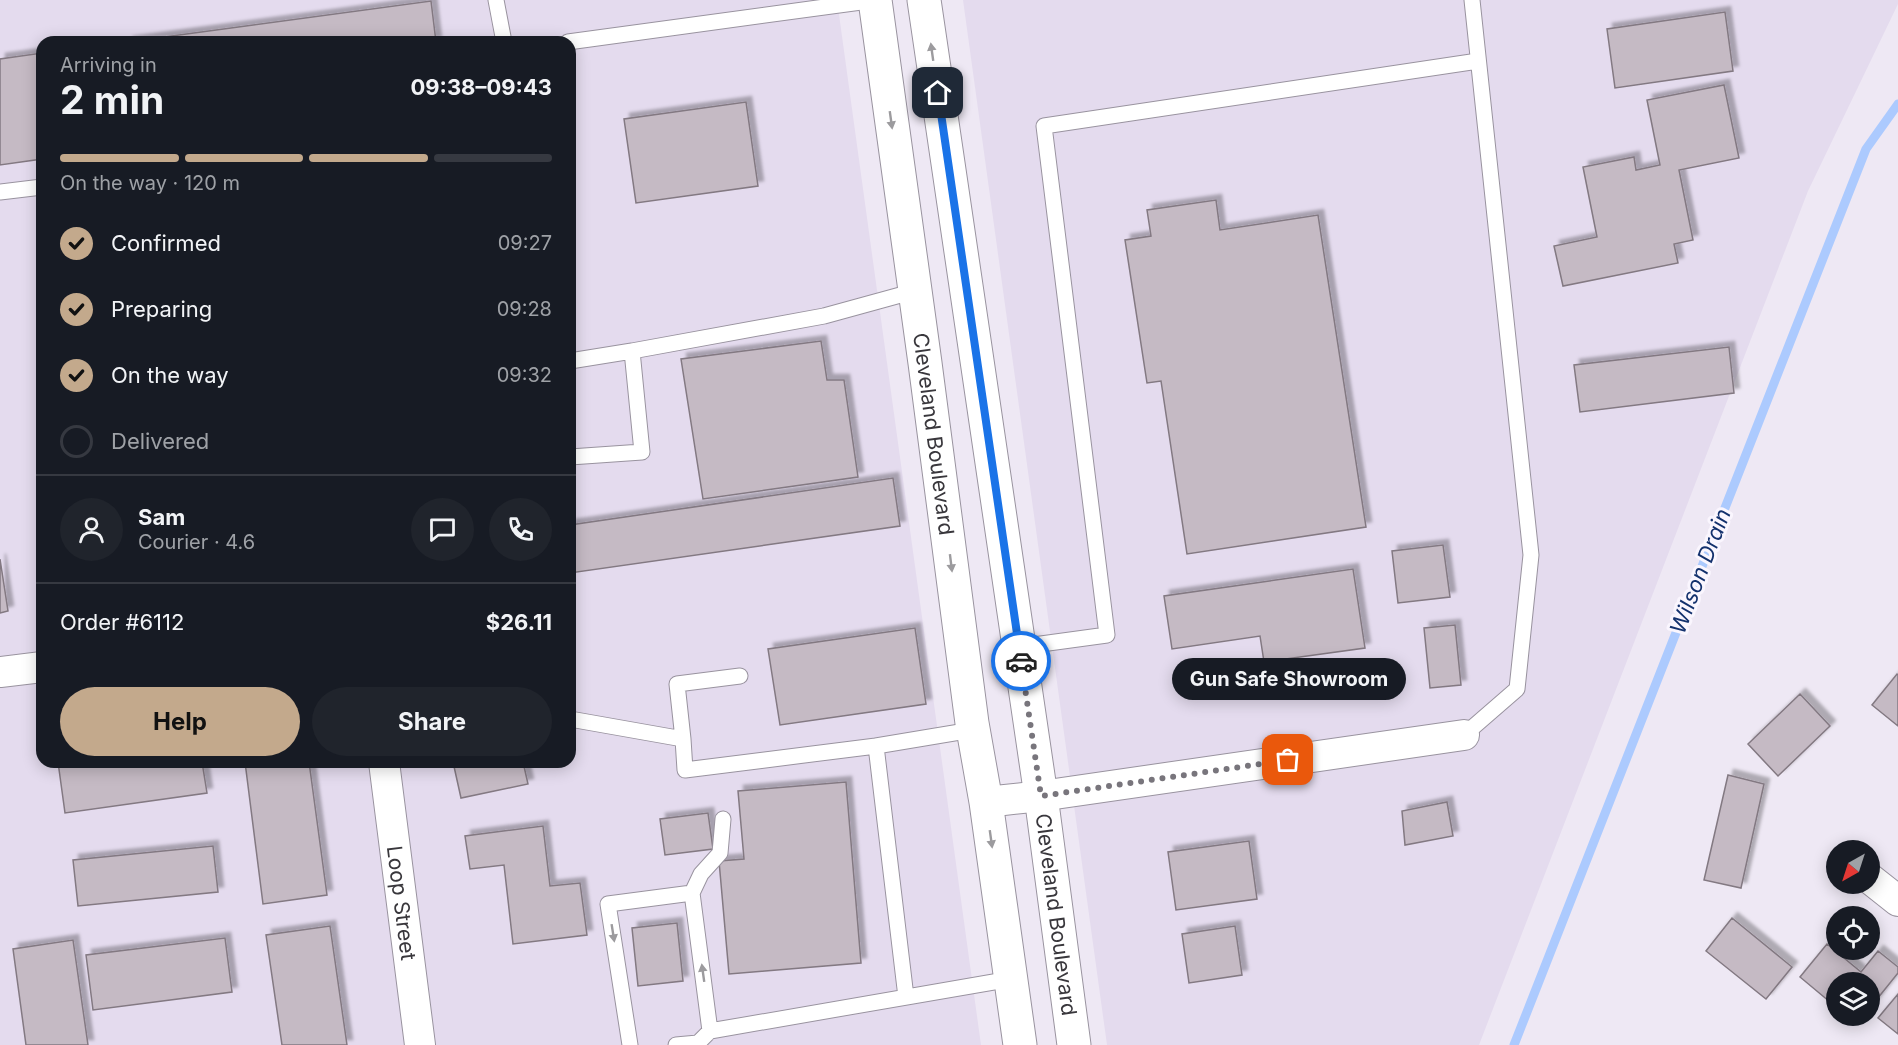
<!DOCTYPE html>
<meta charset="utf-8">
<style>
body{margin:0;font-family:Inter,sans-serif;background:#20242c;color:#f1f3f6;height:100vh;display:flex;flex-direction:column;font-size:22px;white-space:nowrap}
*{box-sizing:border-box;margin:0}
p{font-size:20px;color:#9ea1a6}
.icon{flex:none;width:33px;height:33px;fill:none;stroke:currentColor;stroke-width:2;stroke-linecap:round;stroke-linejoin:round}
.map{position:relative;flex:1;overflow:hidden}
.drawer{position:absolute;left:36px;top:36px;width:540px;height:732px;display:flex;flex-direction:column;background:#171b24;border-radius:18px;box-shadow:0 3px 15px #0003}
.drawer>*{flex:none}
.needle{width:39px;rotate:219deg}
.buttons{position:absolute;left:1826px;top:840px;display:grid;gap:12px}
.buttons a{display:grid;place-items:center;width:54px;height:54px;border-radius:50%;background:#171b24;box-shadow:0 3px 15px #0003;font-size:30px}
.pin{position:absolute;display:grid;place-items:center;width:51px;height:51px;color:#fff;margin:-26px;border-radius:12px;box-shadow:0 3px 9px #0006}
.courier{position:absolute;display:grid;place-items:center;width:60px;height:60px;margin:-30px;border:4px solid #1a73e8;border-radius:50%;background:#fff;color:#222;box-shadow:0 2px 8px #0007}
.bubble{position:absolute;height:42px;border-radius:21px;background:#171b24;box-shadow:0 3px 15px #0003;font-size:20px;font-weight:700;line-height:42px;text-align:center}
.headline em{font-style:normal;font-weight:700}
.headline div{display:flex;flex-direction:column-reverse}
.headline{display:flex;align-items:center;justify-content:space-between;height:102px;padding:0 24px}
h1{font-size:39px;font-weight:700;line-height:45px}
.bar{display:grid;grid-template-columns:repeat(4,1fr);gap:9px 6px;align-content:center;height:72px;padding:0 24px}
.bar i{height:8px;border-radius:4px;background:#363941}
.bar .current{background:#c3a98c}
.bar p{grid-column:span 4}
.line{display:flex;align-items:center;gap:15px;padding:0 24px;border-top:2px solid #363941}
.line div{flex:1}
.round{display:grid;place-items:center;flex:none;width:63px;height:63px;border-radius:32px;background:#20242c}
ol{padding:0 24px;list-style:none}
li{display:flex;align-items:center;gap:18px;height:66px}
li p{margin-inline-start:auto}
li .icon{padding:6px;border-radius:50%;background:#c3a98c;color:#111;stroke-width:4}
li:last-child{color:#9ea1a6}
li i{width:33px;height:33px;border:3px solid #363941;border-radius:50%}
.button{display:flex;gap:12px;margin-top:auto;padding:12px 24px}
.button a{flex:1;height:69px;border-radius:36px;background:#c3a98c;color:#111;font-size:24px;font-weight:700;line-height:69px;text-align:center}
.button a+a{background:#20242c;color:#f1f3f6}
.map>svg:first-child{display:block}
.built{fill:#e4dbee;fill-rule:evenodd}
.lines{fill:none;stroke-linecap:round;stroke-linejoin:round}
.stream{stroke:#accafe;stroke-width:9}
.building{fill:#c5bac4;stroke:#837982;stroke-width:1.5;filter:url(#shadow)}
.lane-casing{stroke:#99939f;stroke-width:17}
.street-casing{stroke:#99939f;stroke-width:32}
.primary-casing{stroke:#99939f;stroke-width:35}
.lane{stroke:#fff;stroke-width:15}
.street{stroke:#fff;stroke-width:30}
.primary{stroke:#fff;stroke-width:33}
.oneway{fill:#9c9b9e}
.done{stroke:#78757c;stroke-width:6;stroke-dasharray:0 10.8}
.route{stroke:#1a73e8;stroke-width:8}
.labels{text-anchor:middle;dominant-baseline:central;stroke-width:6;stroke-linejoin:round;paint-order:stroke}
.street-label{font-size:21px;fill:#39373c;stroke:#faf6fe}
.water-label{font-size:22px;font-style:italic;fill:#13316d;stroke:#faf6fe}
</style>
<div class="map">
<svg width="1898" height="1045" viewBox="0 0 1898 1045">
<defs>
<filter id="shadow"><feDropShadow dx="5.5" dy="-5.5" stdDeviation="1.5" flood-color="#0004"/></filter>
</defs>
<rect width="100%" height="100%" fill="#eee8f4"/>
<path class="built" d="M0 0H837L981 1045H0ZM42 42H570V762H42Z
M963 0H1898V4L1808 191 1479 1045H1107Z"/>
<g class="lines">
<path class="stream" d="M1514 1045 1866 149 1898 104"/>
</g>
<path class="building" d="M431 1 436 42H127Z
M1725 12 1733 71 1615 88 1607 29Z
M42 53V159L0 165V59Z
M1724 85 1739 158 1679 170 1693 240 1674 244 1678 263 1563 286 1554 246 1597 237 1583 167 1634 157 1636 170 1660 165 1647 100Z
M746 102 758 186 636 203 624 119Z
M1216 200 1220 230 1318 215 1366 527 1187 554 1161 381 1147 383 1125 240 1151 236 1147 210Z
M821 341 827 380H844L858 477 703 499 681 359Z
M1729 347 1734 393 1580 412 1574 365Z
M893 478 900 526 570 573V525Z
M1443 545 1450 597 1398 603 1392 551Z
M0 559 8 611 0 613Z
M1353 569 1365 648 1264 662 1260 636 1172 649 1164 596Z
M1455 625 1461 685 1430 688 1424 628Z
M915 628 926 704 780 725 768 649Z
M1897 674 1898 675V726L1872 705Z
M1800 694 1830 726 1778 776 1748 744Z
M58 762H202L207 793 65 813Z
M245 762H309L327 895 263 904Z
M453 762H523L528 784 461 798Z
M1728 775 1764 784 1741 888 1704 880Z
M846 782 861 963 729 974 719 861 744 859 738 791Z
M1447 802 1453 836 1405 845 1402 811Z
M708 813 713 849 665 855 660 819Z
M543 826 550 886 580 883 587 935 513 944 504 865 470 869 465 836Z
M1249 841 1257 899 1176 910 1168 852Z
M213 846 218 892 78 906 73 860Z
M1732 918 1792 967 1766 999 1706 951Z
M677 923 683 981 638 986 632 928Z
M330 926 347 1045H282L266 935Z
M1235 926 1242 975 1189 983 1182 934Z
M225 938 232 992 93 1010 86 955Z
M73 940 88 1045H26L13 949Z
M1827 944 1861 972 1878 951 1898 967V973L1869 1009V982H1836V1007L1800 977Z
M1898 994V1034L1878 1018Z"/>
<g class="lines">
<g class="lane-casing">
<path id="lane" d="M496 0 504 42
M568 42 876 0
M0 192 42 187
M570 361 632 351
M570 457 642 452 632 351 824 316 915 291
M1019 647 1107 635 1044 126 1478 61
M570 719 683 739 685 770 876 746
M1464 735 1517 689 1531 555 1472 0
M683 739 677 684 740 676
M692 893 701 874 720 853 723 819
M906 997 876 746 972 730
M630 1045 608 904 692 893 710 1031
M676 1045 698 1043 710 1031 1011 979"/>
</g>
<g class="street-casing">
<g id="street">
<path d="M0 672 42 667"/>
<path id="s1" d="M384 762 420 1045"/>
<path d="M986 802 1041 796 1464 735"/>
<path d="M1869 878 1898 901"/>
</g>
</g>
<g class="primary-casing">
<g id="primary">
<path id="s2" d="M875 0 925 363 972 723 986 802 1020 1045"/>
<path id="s3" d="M924 0 1041 796 1074 1045"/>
</g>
</g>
<use href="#lane" class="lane"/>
<use href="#street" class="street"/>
<use href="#primary" class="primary"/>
</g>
<defs><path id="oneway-solid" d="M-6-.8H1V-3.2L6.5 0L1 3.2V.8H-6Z" transform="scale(1.5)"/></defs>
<g class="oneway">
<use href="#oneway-solid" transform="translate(932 52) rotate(-98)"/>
<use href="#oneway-solid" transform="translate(891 120) rotate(82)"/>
<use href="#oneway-solid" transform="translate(951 563) rotate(83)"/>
<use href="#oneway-solid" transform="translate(991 839) rotate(82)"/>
<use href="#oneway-solid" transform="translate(613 933) rotate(81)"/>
<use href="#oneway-solid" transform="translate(703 973) rotate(-98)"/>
</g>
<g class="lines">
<path class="done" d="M1021 661 1041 796 1288 760"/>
<path class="route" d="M938 93 1021 661"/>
</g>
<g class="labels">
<g class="street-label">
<text stroke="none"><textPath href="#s2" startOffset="438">Cleveland Boulevard</textPath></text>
<text stroke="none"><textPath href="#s1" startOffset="142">Loop Street</textPath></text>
<text stroke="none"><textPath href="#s3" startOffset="924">Cleveland Boulevard</textPath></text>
</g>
<g class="water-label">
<text transform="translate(1700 571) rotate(-69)">Wilson Drain</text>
</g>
</g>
</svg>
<div class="buttons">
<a><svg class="needle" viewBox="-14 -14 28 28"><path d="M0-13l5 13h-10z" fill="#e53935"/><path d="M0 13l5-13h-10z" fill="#9ea1a6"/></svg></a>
<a><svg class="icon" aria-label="locate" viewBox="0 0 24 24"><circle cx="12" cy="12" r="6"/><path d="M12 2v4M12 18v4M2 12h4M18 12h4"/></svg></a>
<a><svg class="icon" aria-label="layers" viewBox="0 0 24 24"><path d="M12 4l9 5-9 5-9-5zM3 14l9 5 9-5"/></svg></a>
</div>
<div class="pin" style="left:1288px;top:760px;background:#ea580c"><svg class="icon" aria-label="bag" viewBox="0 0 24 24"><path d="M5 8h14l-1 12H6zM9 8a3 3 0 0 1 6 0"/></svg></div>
<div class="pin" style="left:938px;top:93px;background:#1f2937"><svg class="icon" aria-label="home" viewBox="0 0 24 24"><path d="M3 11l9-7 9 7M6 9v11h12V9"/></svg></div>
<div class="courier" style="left:1021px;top:661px"><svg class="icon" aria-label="car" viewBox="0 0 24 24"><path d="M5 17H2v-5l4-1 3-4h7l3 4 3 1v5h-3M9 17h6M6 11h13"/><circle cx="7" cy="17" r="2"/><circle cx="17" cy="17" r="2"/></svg></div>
<div class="bubble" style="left:1172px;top:658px;width:234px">Gun Safe Showroom</div>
<section class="drawer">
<div class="headline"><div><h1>2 min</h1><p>Arriving in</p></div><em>09:38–09:43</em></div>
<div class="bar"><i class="current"></i><i class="current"></i><i class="current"></i><i></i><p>On the way · 120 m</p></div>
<ol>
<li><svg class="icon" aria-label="check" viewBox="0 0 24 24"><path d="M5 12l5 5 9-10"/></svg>Confirmed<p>09:27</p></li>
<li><svg class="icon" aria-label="check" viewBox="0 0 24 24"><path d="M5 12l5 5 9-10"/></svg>Preparing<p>09:28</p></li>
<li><svg class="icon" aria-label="check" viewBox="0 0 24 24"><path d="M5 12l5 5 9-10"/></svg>On the way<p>09:32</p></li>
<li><i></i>Delivered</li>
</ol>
<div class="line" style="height:108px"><a class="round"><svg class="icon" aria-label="person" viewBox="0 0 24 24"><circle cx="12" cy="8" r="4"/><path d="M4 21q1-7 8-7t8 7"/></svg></a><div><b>Sam</b><p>Courier · 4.6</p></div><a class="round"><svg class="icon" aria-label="chat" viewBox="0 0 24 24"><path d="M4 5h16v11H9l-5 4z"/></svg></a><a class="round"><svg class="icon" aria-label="phone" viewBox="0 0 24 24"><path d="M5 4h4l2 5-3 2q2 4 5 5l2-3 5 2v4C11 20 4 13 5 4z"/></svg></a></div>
<div class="line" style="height:78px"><div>Order #6112</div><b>$26.11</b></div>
<div class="button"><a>Help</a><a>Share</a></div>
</section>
</div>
